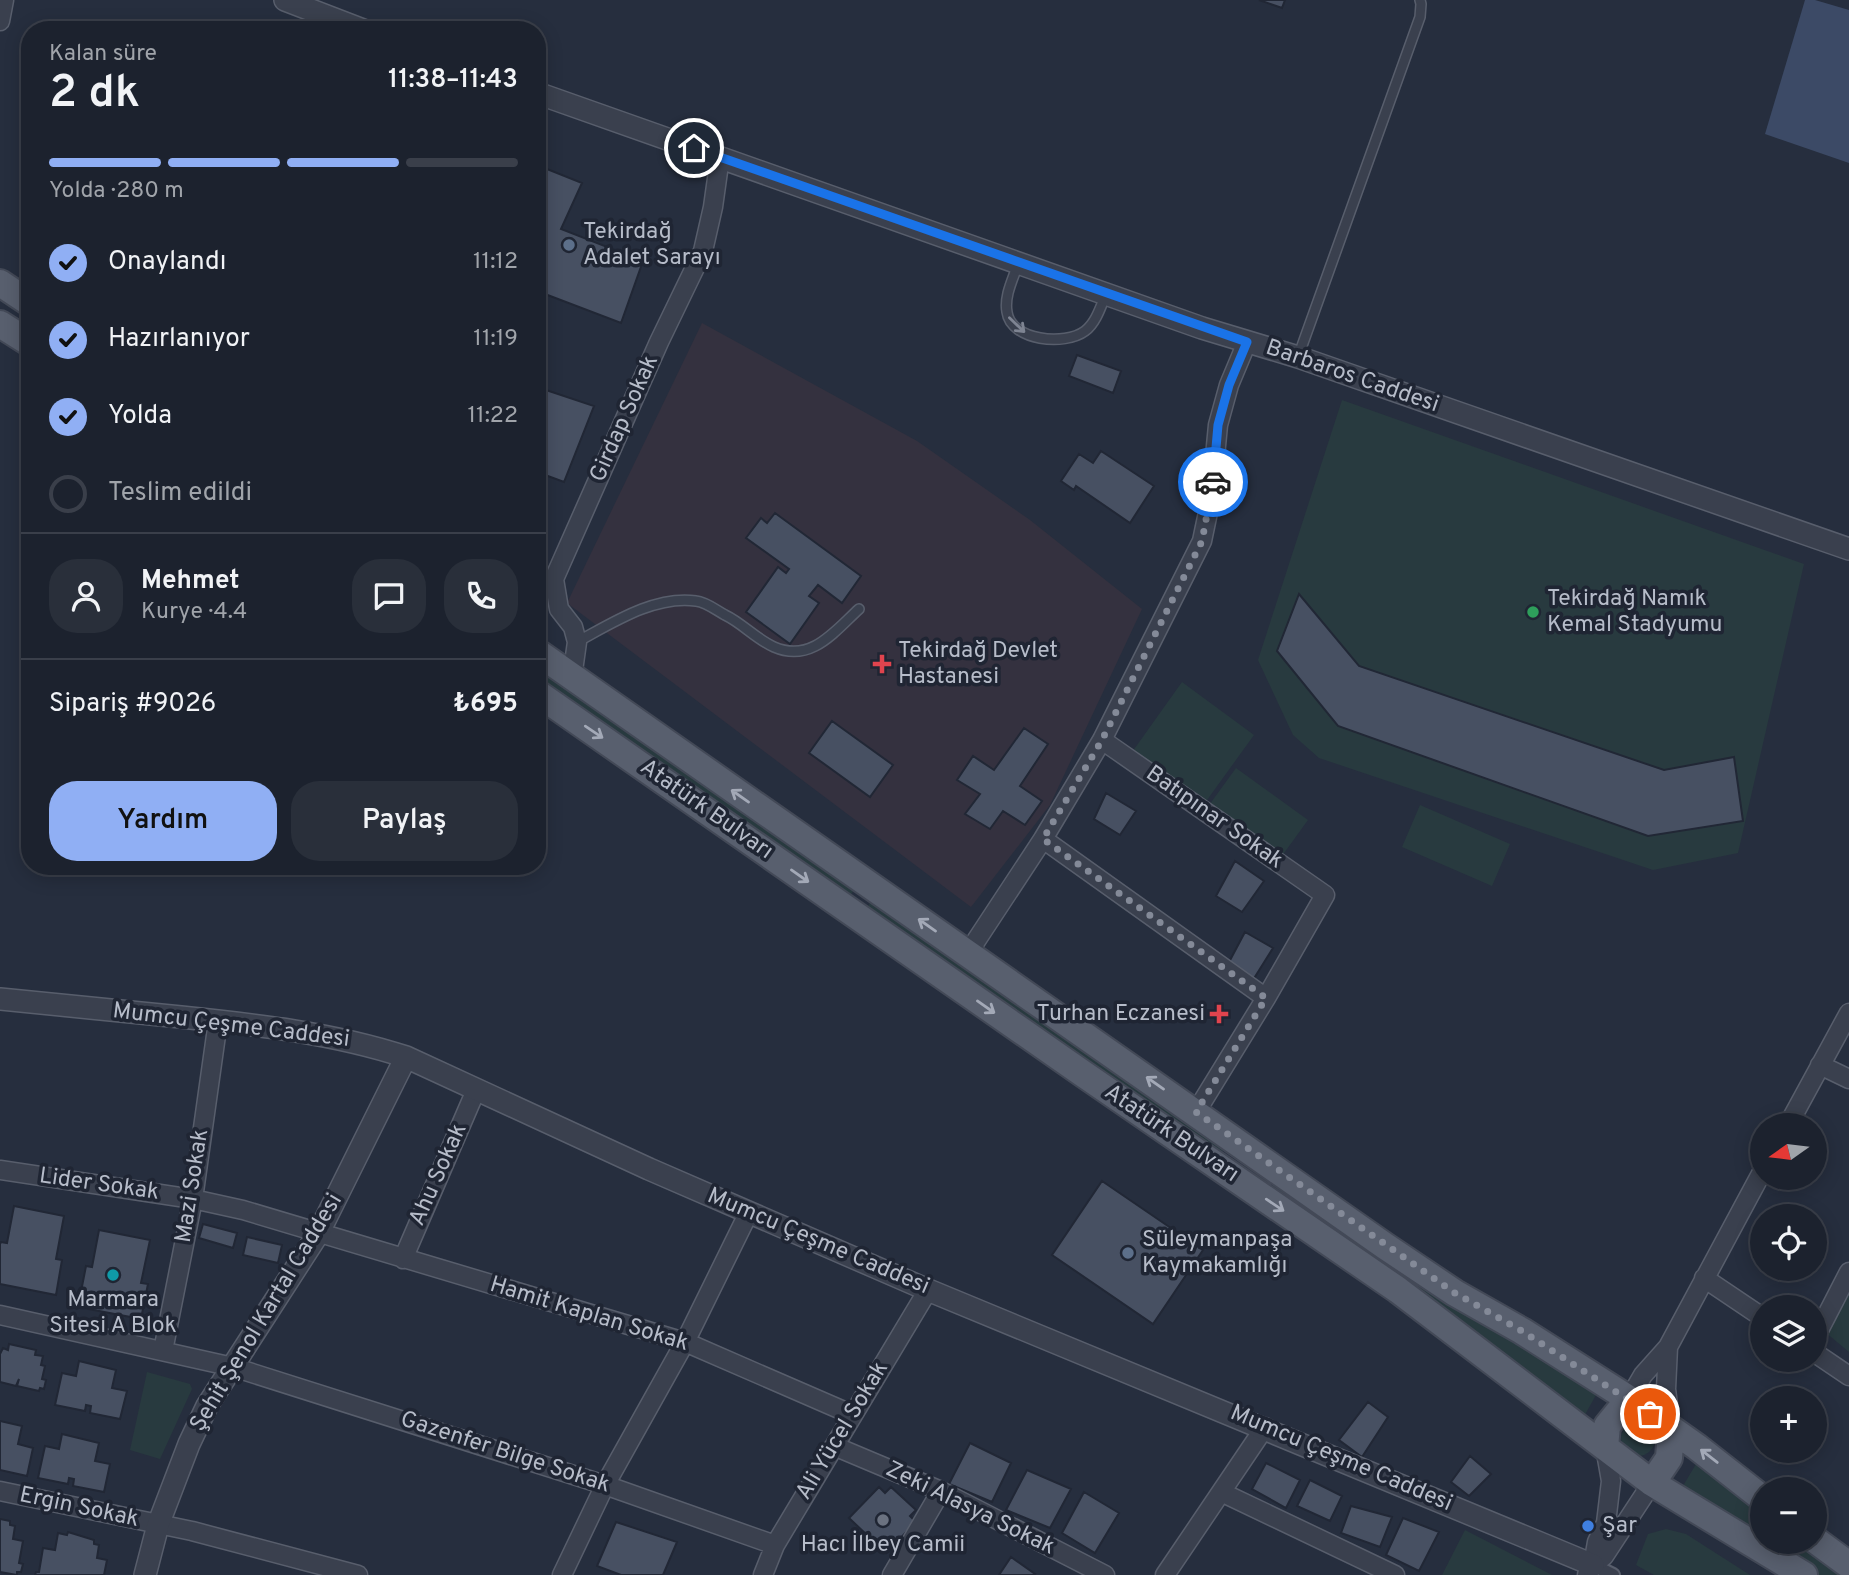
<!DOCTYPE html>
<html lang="tr">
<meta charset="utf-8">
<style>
body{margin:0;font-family:Overpass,sans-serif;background:#292f3a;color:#f1f3f6;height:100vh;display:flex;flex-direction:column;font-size:26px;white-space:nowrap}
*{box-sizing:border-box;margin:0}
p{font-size:23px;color:#a0a4aa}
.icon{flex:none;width:38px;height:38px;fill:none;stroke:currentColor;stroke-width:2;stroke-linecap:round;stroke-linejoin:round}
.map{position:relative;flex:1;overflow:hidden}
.side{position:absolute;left:21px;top:21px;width:525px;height:854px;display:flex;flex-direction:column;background:#1c222e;border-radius:28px;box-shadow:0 4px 18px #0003,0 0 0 2px #3a3f4a}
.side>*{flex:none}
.needle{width:46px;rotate:256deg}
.fabs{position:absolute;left:1750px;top:1113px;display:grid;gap:14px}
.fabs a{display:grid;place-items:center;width:77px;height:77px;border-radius:50%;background:#1c222e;box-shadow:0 4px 18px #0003,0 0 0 2px #3a3f4a;font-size:35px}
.pin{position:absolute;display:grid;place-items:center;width:60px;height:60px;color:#fff;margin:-30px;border:4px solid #fff;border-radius:50%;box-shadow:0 2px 7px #0007}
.courier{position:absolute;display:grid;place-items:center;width:70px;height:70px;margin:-35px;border:5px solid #1a73e8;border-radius:50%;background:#fff;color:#222;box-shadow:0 2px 9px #0007}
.overview em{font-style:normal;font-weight:600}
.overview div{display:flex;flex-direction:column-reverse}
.overview{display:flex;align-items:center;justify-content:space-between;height:119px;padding:0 28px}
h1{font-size:46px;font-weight:600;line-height:52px}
.bar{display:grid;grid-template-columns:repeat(4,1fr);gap:10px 7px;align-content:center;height:84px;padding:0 28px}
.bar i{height:9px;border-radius:5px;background:#3a3f4a}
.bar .active{background:#90aff4}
.bar p{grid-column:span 4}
.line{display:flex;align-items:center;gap:18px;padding:0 28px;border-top:2px solid #3a3f4a}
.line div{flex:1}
.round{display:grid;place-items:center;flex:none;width:74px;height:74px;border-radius:28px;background:#292f3a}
ol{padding:0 28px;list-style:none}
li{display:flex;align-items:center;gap:21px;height:77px}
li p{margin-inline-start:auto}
li .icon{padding:7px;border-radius:50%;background:#90aff4;color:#111;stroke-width:4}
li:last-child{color:#a0a4aa}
li i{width:38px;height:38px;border:4px solid #3a3f4a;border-radius:50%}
.button{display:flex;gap:14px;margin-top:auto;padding:14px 28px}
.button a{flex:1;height:80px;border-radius:28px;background:#90aff4;color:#111;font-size:28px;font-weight:600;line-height:80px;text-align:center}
.button a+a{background:#292f3a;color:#f1f3f6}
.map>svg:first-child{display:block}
.medical{fill:#34313f}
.green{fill:#283a3f}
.water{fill:#3c4a66}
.building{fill:#475062;stroke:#212735;stroke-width:2}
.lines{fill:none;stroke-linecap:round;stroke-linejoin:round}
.service-casing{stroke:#585e6c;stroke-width:12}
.pedestrian-casing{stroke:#585e6c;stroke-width:16}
.minor-casing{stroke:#585e6c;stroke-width:21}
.tertiary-casing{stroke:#585e6c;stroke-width:24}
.primary-casing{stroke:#434957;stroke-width:30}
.service{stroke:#3a404e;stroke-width:9}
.pedestrian{stroke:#3a404e;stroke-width:12}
.minor{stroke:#3a404e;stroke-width:18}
.tertiary{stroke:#3a404e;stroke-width:21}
.primary{stroke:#585f6e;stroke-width:26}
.oneway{stroke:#7e8492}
.oneway2{stroke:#a3a9b7}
.done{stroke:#848a98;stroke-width:7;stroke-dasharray:0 12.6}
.route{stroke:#1a73e8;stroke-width:9}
.service-dot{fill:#5c6f8a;stroke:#1f2533;stroke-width:2.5}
.leisure-dot{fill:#2e9e5b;stroke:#1f2533;stroke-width:2.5}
.health-dot{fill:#e0444e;stroke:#1f2533;stroke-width:2.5}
.culture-dot{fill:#0f9aa8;stroke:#1f2533;stroke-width:2.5}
.worship-dot{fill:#6b7280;stroke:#1f2533;stroke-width:2.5}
.shop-dot{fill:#3f7fe0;stroke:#1f2533;stroke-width:2.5}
.labels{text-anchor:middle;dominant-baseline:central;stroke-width:7;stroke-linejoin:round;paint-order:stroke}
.poi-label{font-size:23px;fill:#b6bcc9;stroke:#1f2533;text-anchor:start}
.street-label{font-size:23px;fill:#b6bcc9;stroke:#1f2533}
</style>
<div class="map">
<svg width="1849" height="1575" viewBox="0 0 1849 1575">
<rect width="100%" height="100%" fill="#262e3e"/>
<path class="medical" d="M702 323 917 441 1030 520 1142 609 1050 805 971 907 567 603Z"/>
<path class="green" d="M1342 400 1804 564 1738 853 1653 870 1319 758 1293 735 1258 660Z
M537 669 854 889 850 897 537 681Z
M1182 682 1254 735 1202 807 1130 755Z
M1236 768 1308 820 1279 860 1207 808Z
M1420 805 1510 844 1492 886 1402 847Z
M873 898 1225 1146 1220 1155 867 908Z
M1276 1181 1441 1295 1596 1395 1582 1420 1269 1190Z
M1849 1287V1352L1825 1332Z
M147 1372 190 1384 192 1389 160 1459 130 1450Z
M1621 1439a17 17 0 1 1 34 0a17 17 0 1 1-34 0Z
M1696 1464 1762 1514V1541L1680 1491Z
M1666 1529 1686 1534 1750 1575H1654L1636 1565 1648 1534Z
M1465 1530 1552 1575H1442Z
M1763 1542H1800L1846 1575H1816Z"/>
<path class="water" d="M1805 0H1815L1849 10V163L1765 134Z"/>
<path class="building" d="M1259 0H1285L1282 8Z
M537 165 582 183 561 229 643 261 621 323 537 291Z
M1077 355 1121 371 1113 393 1069 376Z
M537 387 594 406 564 482 537 472Z
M1101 451 1154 486 1130 523 1076 486 1074 490 1061 481 1079 454 1093 463Z
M775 513 861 576 842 603 818 585 809 596 819 603 790 644 746 612 778 567 786 573 789 569 746 538 761 518 767 523Z
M1299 594 1359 666 1664 770 1734 757 1743 821 1648 836 1338 726 1277 651Z
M832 721 893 765 870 797 809 753Z
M1024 728 1048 744 1020 786 1042 801 1025 825 1003 811 990 829 965 814 980 794 957 780 973 756 994 770Z
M1106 793 1136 811 1120 835 1094 819Z
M1235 861 1264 881 1242 912 1216 896Z
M1245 932 1273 948 1253 980 1228 964Z
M1102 1181 1203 1250 1153 1324 1052 1255Z
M14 1206 64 1216 56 1259 62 1260 56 1295 0 1284V1244L1 1242 7 1243Z
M203 1224 237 1233 233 1248 199 1238Z
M99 1230 150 1240 141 1283 148 1284 141 1319 78 1307 86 1266 92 1267Z
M247 1237 282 1245 278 1263 243 1255Z
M9 1344 36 1350 35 1355 43 1356 41 1365 45 1366 42 1379 46 1380 44 1389 40 1388 39 1391 17 1386 19 1379 16 1386 0 1382V1354L3 1348 8 1350Z
M79 1361 116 1370 112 1388 127 1391 120 1419 90 1413 91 1406 86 1405 85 1411 55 1405 62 1373 76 1376Z
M1368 1402 1388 1417 1362 1457 1339 1440Z
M0 1421 22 1426 18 1444 33 1448 27 1476 0 1470Z
M62 1434 99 1443 95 1461 110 1464 104 1492 73 1486 74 1479 69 1478 68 1484 38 1478 45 1446 59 1449Z
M970 1443 1011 1463 992 1502 949 1484Z
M1470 1456 1491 1474 1469 1496 1451 1482Z
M1266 1463 1300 1480 1286 1508 1252 1489Z
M1027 1470 1071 1489 1050 1528 1006 1510Z
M1310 1480 1342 1496 1330 1521 1297 1506Z
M879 1487 885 1493 891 1487 916 1510 910 1516 916 1522 886 1553 849 1518Z
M1084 1492 1119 1513 1095 1553 1062 1533Z
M1351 1506 1392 1517 1380 1547 1341 1533Z
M1403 1518 1439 1532 1419 1571 1386 1555Z
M0 1519 10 1521V1525L15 1526 13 1539 23 1541 19 1563 23 1564 21 1572H17V1575L0 1572Z
M616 1522 677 1542 663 1575H621L597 1566Z
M68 1532 94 1540V1544L99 1545 97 1558 107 1560 104 1575H35L36 1572H39L43 1548 55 1550 58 1533 67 1535Z
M1011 1557 1035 1574 1034 1575H999Z"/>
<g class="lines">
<g class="service-casing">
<path id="service" d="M1018 264C1013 279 1004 296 1007 312 1011 341 1065 346 1085 331 1096 323 1101 306 1106 294
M1298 357 1420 17 1421 4 1420 0
M577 642C612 623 655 595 696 601 706 602 716 610 725 615 742 623 756 639 774 647 811 663 834 632 859 609"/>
</g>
<g class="pedestrian-casing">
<path id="pedestrian" d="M1593 1565 1613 1575"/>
</g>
<g class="minor-casing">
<path id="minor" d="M0 21 4 0
M572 678 577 642 573 627 559 609 554 579 659 342 703 251 713 207 720 157
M1102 740 1325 895 1266 998 1196 1112
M1043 839 1266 998
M968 953 1043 839 1102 740 1202 541 1211 498 1218 425 1229 385 1247 342
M1820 1065 1849 1079
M1788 1125 1849 1013
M0 1170 193 1199 243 1210 685 1342 853 1415
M403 1259 476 1090
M1704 1278 1762 1317
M0 1315 233 1367 605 1485 775 1545
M1815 1338 1849 1272
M1668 1347 1666 1389 1671 1429
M163 1351 193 1199 218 1021
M1815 1353 1849 1376
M1629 1399 1643 1375 1668 1347 1762 1172
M834 1446 941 1491 1105 1575
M0 1491 192 1531 358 1575
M1221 1492 1395 1575
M1593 1565 1604 1556 1652 1483
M562 1575 605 1485 685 1342 749 1212
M763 1575 775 1545 928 1290
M892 1575 941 1491
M1165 1575 1265 1427
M1587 1575 1593 1565 1597 1542 1606 1523 1611 1481 1605 1447"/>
</g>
<g class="tertiary-casing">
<path id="tertiary" d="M285 0 363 30
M537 93 1202 328 1298 357 1849 549
M0 999C60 1005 121 1011 181 1017 258 1025 333 1033 406 1057L649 1169 928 1290 1593 1565
M145 1575 158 1525 189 1444 207 1406 318 1234 406 1057"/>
</g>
<g class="primary-casing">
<path id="primary" d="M0 283 30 303
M0 324 30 343
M537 652 1385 1246 1455 1293 1522 1331 1629 1399 1697 1447 1762 1498
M537 693 1082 1073 1398 1290 1652 1483 1804 1575
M1605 1447 1607 1426 1629 1399
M1652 1483 1669 1458 1671 1429
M1815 1540 1849 1565"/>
</g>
<use href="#service" class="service"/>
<use href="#pedestrian" class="pedestrian"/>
<use href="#minor" class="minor"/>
<use href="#tertiary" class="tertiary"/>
<use href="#primary" class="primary"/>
</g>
<defs><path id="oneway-shaft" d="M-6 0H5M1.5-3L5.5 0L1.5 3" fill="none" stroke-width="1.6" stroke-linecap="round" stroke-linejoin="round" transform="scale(1.75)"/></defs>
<use class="oneway" href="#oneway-shaft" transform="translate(1017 325) rotate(44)"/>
<g class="oneway2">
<use href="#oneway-shaft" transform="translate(594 732) rotate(34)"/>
<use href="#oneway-shaft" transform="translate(740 796) rotate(-145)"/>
<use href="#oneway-shaft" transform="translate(800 876) rotate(35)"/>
<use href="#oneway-shaft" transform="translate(927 925) rotate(-145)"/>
<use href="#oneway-shaft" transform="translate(986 1007) rotate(35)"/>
<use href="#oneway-shaft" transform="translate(1155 1083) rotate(-145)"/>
<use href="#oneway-shaft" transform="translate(1275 1205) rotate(34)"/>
<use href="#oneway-shaft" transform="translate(1709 1456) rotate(-142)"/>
</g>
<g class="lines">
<path class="done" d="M1213 482 1202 541 1102 740 1043 839 1266 998 1196 1112 1455 1293 1522 1331 1650 1414"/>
<path class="route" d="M694 148 1247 342 1229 385 1218 425 1213 482"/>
</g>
<g class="service-dot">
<circle cx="569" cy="245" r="7"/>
<circle cx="1128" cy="1253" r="7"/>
</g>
<circle class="leisure-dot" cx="1533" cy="612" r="7"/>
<g class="health-dot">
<path d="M878.5 653.5h7v7h7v7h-7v7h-7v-7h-7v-7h7z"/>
<path d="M1215.5 1003.5h7v7h7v7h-7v7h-7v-7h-7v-7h7z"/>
</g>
<circle class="culture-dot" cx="113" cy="1275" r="7"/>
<circle class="worship-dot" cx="883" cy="1520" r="7"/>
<circle class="shop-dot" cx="1588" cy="1526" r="7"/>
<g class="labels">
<g class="poi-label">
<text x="583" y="232">Tekirdağ<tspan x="583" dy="26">Adalet Sarayı</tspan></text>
<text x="1547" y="599">Tekirdağ Namık<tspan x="1547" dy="26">Kemal Stadyumu</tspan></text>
<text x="898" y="651">Tekirdağ Devlet<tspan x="898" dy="26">Hastanesi</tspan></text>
<text x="1205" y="1014" text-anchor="end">Turhan Eczanesi</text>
<text x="1142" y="1240">Süleymanpaşa<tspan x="1142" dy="26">Kaymakamlığı</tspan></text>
<text x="113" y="1300" text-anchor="middle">Marmara<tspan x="113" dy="26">Sitesi A Blok</tspan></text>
<text x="1602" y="1526">Şar</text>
<text x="883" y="1545" text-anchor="middle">Hacı İlbey Camii</text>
</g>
<g class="street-label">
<text transform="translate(1352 377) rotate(19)">Barbaros Caddesi</text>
<text transform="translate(625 419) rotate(-66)">Girdap Sokak</text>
<text transform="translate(706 810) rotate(35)">Atatürk Bulvarı</text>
<text transform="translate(1214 818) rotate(35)">Batıpınar Sokak</text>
<text transform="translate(231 1026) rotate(7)">Mumcu Çeşme Caddesi</text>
<text transform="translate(1171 1134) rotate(34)">Atatürk Bulvarı</text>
<text transform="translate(439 1175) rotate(-66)">Ahu Sokak</text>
<text transform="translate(99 1185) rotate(8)">Lider Sokak</text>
<text transform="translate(193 1186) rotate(-81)">Mazi Sokak</text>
<text transform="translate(818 1242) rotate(23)">Mumcu Çeşme Caddesi</text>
<text transform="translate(267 1313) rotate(-59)">Şehit Şenol Kartal Caddesi</text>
<text transform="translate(589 1315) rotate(17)">Hamit Kaplan Sokak</text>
<text transform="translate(843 1431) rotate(-59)">Ali Yücel Sokak</text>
<text transform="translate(505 1453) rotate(18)">Gazenfer Bilge Sokak</text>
<text transform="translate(1341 1459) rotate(23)">Mumcu Çeşme Caddesi</text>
<text transform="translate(79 1508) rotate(12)">Ergin Sokak</text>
<text transform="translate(970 1509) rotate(26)">Zeki Alasya Sokak</text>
</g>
</g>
</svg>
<div class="fabs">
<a><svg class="needle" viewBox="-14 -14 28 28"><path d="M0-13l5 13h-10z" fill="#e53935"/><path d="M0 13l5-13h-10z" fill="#a0a4aa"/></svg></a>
<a><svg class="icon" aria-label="locate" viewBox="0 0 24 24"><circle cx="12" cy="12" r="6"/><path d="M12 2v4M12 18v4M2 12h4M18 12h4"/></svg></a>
<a><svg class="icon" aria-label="layers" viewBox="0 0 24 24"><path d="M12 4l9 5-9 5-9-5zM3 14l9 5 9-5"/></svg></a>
<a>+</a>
<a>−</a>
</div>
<div class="pin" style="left:1650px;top:1414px;background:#ea580c"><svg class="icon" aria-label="bag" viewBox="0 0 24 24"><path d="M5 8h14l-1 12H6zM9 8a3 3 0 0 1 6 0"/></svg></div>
<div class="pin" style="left:694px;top:148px;background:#1f2937"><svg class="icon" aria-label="home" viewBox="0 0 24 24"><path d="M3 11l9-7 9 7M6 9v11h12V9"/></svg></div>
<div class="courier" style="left:1213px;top:482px"><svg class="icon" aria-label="car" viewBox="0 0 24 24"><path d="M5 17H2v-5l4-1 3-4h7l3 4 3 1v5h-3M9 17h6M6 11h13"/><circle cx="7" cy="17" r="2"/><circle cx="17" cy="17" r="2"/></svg></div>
<section class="side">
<div class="overview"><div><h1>2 dk</h1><p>Kalan süre</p></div><em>11:38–11:43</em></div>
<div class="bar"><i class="active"></i><i class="active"></i><i class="active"></i><i></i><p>Yolda · 280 m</p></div>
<ol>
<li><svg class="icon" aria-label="check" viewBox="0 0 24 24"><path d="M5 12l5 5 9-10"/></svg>Onaylandı<p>11:12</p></li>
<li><svg class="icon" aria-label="check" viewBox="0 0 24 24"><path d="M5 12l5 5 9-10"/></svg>Hazırlanıyor<p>11:19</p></li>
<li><svg class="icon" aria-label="check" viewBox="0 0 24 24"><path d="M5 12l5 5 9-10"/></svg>Yolda<p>11:22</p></li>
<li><i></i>Teslim edildi</li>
</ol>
<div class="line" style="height:126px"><a class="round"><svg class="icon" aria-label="person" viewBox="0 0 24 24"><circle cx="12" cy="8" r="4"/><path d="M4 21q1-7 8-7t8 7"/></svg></a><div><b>Mehmet</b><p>Kurye · 4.4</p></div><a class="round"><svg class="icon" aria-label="chat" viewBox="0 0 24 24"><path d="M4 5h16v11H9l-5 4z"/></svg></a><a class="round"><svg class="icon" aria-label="phone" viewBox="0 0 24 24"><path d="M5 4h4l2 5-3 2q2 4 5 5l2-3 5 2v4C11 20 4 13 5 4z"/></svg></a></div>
<div class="line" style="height:91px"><div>Sipariş #9026</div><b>₺695</b></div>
<div class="button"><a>Yardım</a><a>Paylaş</a></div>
</section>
</div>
